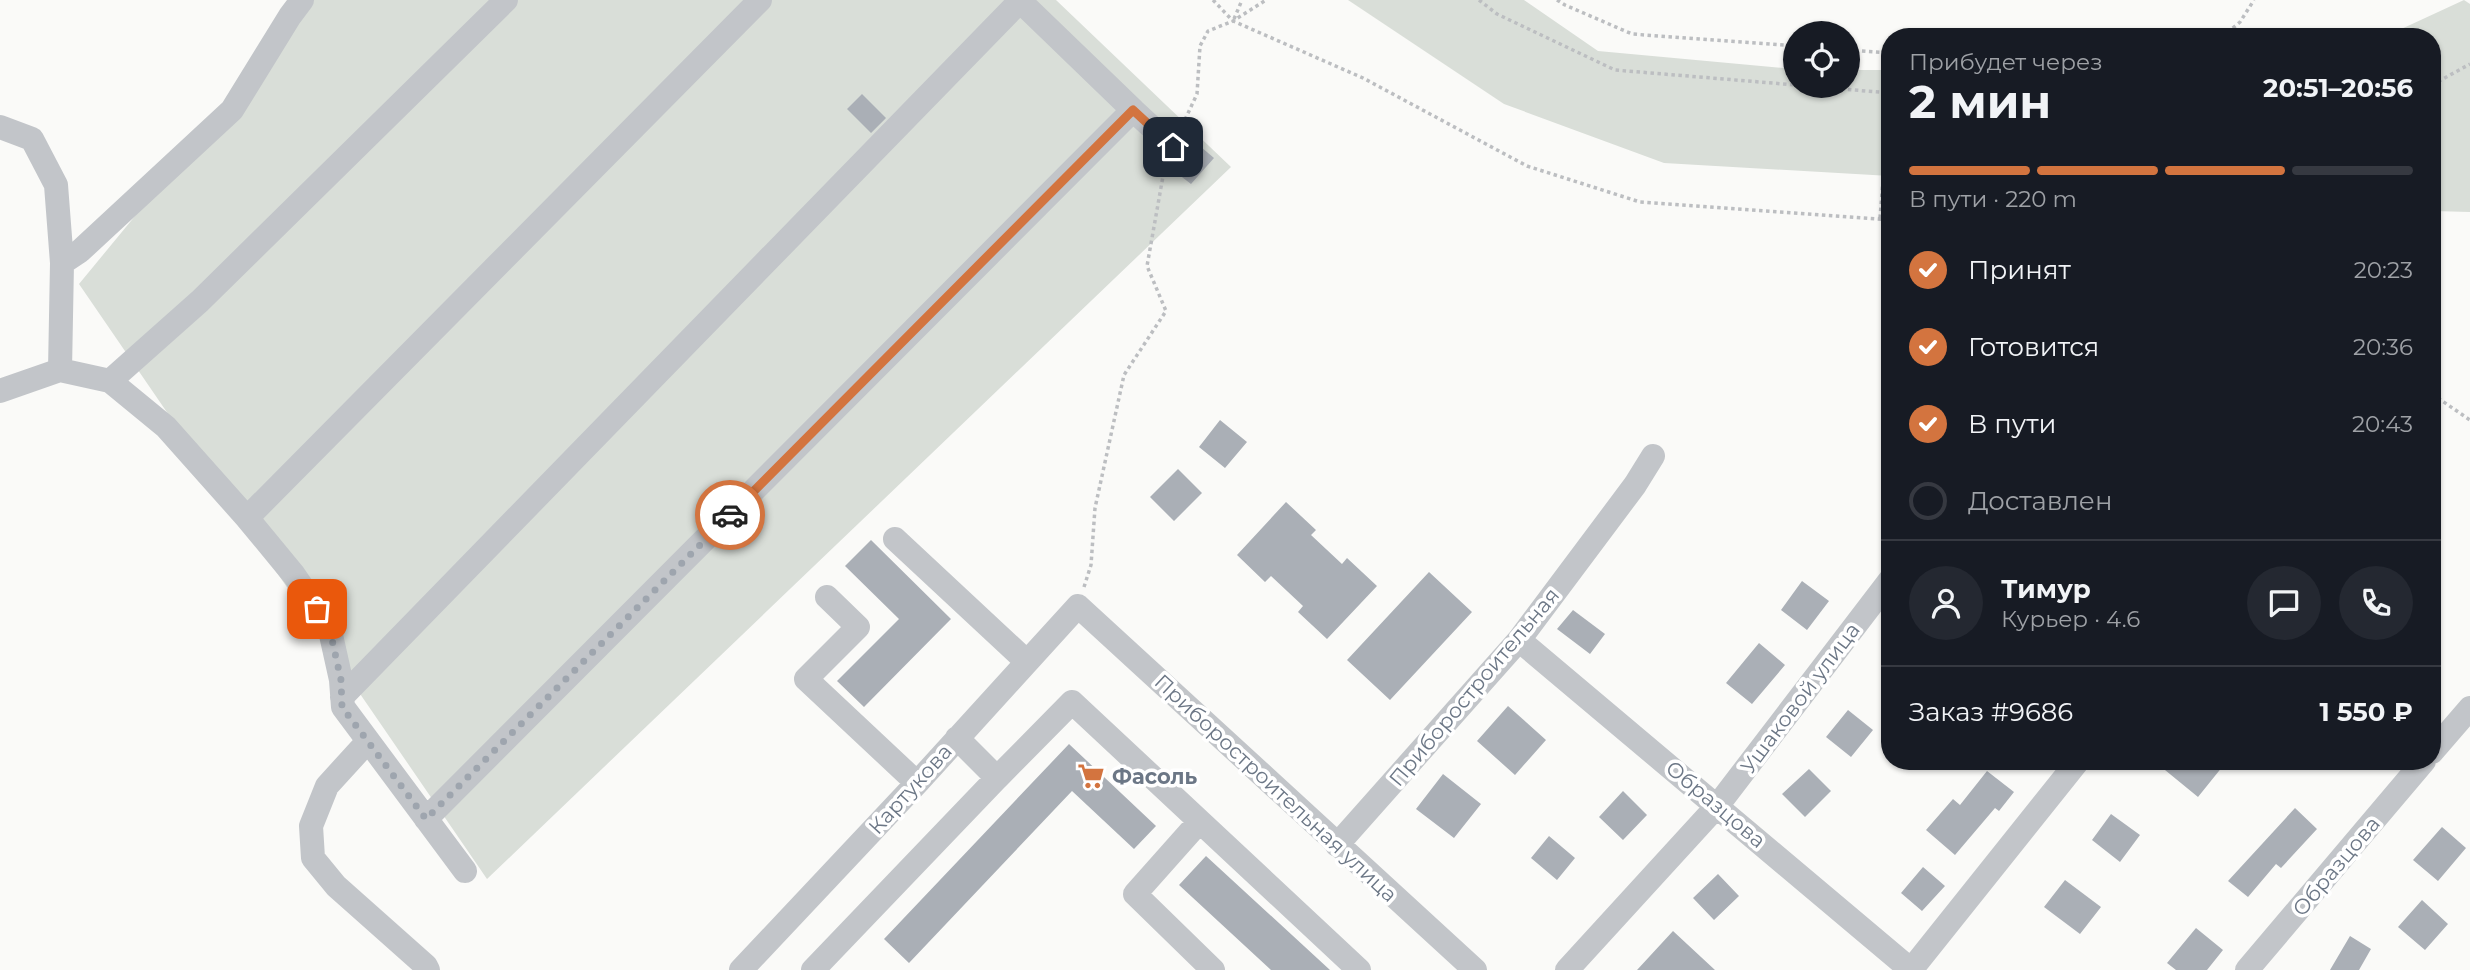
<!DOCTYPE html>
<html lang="ru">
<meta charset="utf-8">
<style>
body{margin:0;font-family:Montserrat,sans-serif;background:#242831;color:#f1f3f6;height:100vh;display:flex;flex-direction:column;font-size:26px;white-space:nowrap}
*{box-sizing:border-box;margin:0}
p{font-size:23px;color:#9ea1a6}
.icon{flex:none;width:38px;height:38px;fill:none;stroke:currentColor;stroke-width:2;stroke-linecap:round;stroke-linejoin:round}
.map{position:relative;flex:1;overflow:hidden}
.side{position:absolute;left:1881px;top:28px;width:560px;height:742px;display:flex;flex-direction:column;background:#171b24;border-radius:28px;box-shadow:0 2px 5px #0004}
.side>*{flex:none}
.controls{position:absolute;left:1783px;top:21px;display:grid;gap:14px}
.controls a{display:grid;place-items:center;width:77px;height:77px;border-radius:50%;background:#171b24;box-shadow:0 2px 5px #0004;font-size:35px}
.pin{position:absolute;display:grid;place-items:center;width:60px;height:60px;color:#fff;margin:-30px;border-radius:14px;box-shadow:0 4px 10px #0006}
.courier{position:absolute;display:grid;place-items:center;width:70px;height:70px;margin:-35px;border:5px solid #d3743f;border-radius:50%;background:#fff;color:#222;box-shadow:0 2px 9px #0007}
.headline em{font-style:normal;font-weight:700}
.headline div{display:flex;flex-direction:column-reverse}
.headline{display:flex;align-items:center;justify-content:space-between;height:119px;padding:0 28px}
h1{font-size:46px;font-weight:700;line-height:52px}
.bar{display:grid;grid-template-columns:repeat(4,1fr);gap:10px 7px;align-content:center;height:84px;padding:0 28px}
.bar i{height:9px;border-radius:5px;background:#363941}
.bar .on{background:#d3743f}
.bar p{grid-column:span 4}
.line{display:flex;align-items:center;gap:18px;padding:0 28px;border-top:2px solid #363941}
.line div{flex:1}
.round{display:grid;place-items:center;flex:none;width:74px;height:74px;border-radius:37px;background:#242831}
ol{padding:0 28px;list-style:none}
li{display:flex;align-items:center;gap:21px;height:77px}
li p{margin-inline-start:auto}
li .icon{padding:7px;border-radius:50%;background:#d3743f;color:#fff;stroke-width:4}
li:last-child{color:#9ea1a6}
li i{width:38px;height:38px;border:4px solid #363941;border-radius:50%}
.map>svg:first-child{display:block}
.green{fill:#d9ded8}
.building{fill:#aaafb6}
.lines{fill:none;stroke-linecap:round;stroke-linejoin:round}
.path{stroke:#bcbec1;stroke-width:3.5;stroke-dasharray:3.5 3.5;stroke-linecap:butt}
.minor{stroke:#c2c5c9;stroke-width:24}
.done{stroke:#9ea5ae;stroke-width:7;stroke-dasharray:0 12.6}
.route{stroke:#d3743f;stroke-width:9}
.labels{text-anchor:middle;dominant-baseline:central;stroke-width:7;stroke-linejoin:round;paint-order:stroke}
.street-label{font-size:21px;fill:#6c7786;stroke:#fff}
.poi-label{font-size:21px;font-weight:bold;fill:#6c7786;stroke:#fff;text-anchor:start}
</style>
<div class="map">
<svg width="2470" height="970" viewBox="0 0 2470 970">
<rect width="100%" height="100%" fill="#fafaf8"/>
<path class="green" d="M313 0H1056L1231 167 487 879 79 284Z
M1348 0H1524L1598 51 1795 69 1796 86H1848V70H1890V176L1664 163 1504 104Z
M2464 0 2470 4V212L2433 211 2432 37H2384Z"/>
<path class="building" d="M862 94 886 118 871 133 847 109Z
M1201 147 1214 158 1191 184 1178 174Z
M1220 420 1247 442 1225 468 1199 447Z
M1178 469 1202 493 1174 521 1150 497Z
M1286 502 1316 530 1311 535 1342 564 1347 558 1377 586 1327 639 1298 612 1303 606 1271 576 1265 582 1237 555Z
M871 540 951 619 864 707 837 681 899 619 845 566Z
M1429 572 1472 612 1390 700 1347 660Z
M1802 581 1829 601 1807 630 1781 610Z
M1573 610 1605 634 1590 654 1557 629Z
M1759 643 1785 665 1752 704 1726 683Z
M1508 706 1546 740 1515 775 1477 741Z
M1848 710 1873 730 1851 757 1826 737Z
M1069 744 1156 826 1134 849 1072 791 909 963 884 939Z
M2154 761H2227L2198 797Z
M1809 769 1831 791 1805 817 1782 794Z
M1987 771 2014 792 1999 811 1995 808 1955 855 1926 830 1953 799 1960 805Z
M1443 774 1481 804 1454 838 1416 809Z
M1623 791 1647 815 1623 840 1599 817Z
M2295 808 2317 829 2281 868 2276 864 2248 897 2228 881Z
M2111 814 2140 835 2120 862 2092 840Z
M2442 827 2466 848 2438 881 2413 860Z
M1549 836 1575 858 1557 880 1531 858Z
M1206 856 1330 970H1271L1179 885Z
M1923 867 1945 886 1922 911 1901 893Z
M1718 874 1739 896 1714 920 1693 898Z
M2065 880 2101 907 2080 934 2044 907Z
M2422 900 2448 924 2425 950 2398 927Z
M2196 928 2223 950 2207 970H2176L2167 963Z
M1673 931 1715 970H1637Z
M2350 936 2371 949 2359 970H2330Z"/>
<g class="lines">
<path class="path" d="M1213 0 1233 21 1363 78 1527 166 1640 202 1890 220
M1479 0 1497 14 1615 70 1796 85
M1557 0 1565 5 1632 34 1796 46
M1234 19 1242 0
M2222 37 2240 22 2254 0
M1848 50 1890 53
M2432 85 2470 64
M1806 86 1890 93
M1182 126 1197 94 1200 46 1208 31 1233 21 1266 0
M1880 218 1890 93
M2432 394 2470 420
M1084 587 1091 565 1095 508 1124 375 1166 311 1147 266 1165 165"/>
<path class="minor" d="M1019 0 1133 110
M0 127 32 139 56 185 62 263 60 370 0 391
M62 263 80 251 232 110 290 16 302 0
M60 370 110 381 166 427 247 518 294 575 329 626 341 680 343 707 465 871
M110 381 200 301 506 0
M247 518 760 0
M895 539 1026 661
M827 597 858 627 806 679 917 783
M1519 640 1911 970
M342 697 1020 1
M957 738 997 778 1072 702 1359 970
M368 741 327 786 311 826 313 858 336 886 426 966 428 970
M2432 752 2470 708
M426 819 1133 110 1173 147
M1199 822 1135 894 1213 970
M1337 845 1519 640 1635 485 1653 456
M741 970 917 783 1078 606 1475 970
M813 970 997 778
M1567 970 1718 805 1890 580
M1911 970 2078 761
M2247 970 2424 761"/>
</g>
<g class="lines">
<path class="done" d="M317 609 329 626 341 680 342 707 426 819 730 515"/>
<path class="route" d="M730 515 1133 110 1173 147"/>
</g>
<defs>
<g id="supermarket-bare" transform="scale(2.1)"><path d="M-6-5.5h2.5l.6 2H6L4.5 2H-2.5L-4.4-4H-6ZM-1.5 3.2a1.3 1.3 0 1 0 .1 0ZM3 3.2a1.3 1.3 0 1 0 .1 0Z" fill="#d3743f" stroke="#fff" stroke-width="2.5" paint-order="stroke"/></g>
</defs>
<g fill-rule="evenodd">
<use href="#supermarket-bare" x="1091" y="776"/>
</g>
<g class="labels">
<g class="street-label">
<text transform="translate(1474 687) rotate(-50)">Приборостроительная</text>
<text transform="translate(1800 698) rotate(-53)">Ушаковой улица</text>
<text transform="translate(1276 788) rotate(43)">Приборостроительная улица</text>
<text transform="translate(910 789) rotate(-48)">Картукова</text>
<text transform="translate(1716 804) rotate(40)">Образцова</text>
<text transform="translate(2336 866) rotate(-50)">Образцова</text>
</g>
<g class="poi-label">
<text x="1112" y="776">Фасоль</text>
</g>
</g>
</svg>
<div class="controls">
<a><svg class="icon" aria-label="locate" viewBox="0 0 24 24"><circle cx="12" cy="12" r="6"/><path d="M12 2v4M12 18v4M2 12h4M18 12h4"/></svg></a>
</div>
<div class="pin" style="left:317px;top:609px;background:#ea580c"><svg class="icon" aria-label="bag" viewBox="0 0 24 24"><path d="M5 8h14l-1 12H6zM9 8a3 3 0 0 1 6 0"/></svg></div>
<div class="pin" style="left:1173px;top:147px;background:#1f2937"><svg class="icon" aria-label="home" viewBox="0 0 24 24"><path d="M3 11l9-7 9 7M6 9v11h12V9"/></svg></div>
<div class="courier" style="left:730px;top:515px"><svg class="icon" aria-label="car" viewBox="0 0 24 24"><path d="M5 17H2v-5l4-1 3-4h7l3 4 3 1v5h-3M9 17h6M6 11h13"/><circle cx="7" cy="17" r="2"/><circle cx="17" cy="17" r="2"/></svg></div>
<section class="side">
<div class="headline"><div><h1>2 мин</h1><p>Прибудет через</p></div><em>20:51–20:56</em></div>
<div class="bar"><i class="on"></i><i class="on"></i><i class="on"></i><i></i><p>В пути · 220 m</p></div>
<ol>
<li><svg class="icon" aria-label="check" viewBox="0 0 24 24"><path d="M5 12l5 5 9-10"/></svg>Принят<p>20:23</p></li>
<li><svg class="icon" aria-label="check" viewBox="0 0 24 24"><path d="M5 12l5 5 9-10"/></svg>Готовится<p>20:36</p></li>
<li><svg class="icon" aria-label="check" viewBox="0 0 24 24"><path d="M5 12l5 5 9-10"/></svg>В пути<p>20:43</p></li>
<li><i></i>Доставлен</li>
</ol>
<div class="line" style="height:126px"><a class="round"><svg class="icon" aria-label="person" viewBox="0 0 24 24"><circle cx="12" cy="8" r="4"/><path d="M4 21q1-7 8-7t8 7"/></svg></a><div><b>Тимур</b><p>Курьер · 4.6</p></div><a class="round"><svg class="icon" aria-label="chat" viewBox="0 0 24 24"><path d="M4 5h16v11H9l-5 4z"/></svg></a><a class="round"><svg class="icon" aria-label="phone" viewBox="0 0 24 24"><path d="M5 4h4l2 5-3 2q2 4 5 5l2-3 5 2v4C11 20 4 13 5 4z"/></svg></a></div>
<div class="line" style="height:91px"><div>Заказ #9686</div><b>1 550 ₽</b></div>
</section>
</div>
